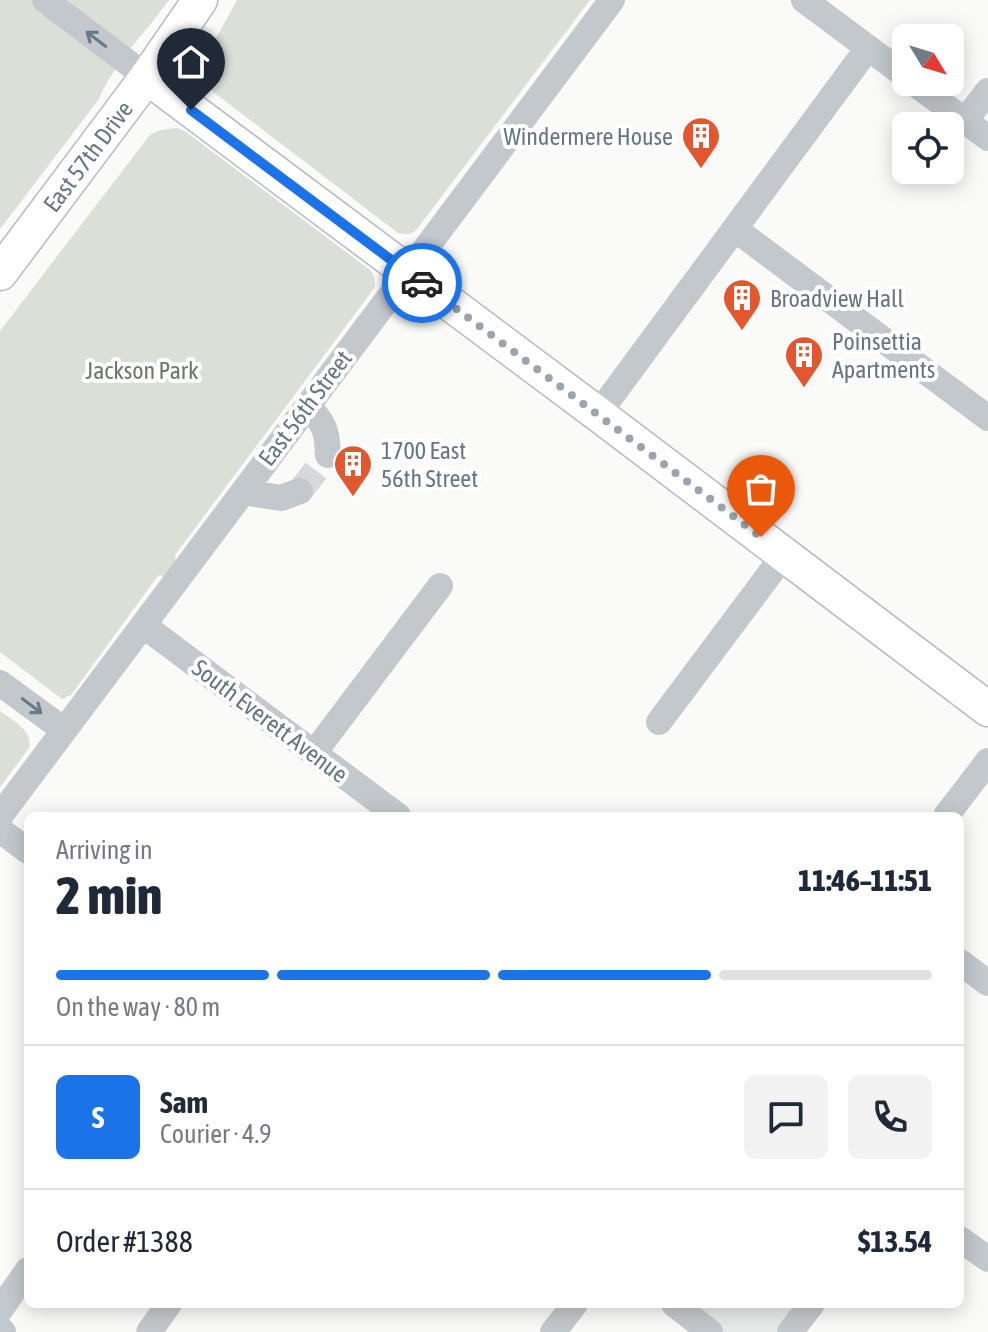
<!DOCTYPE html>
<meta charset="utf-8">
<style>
body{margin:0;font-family:"Asap Condensed",sans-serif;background:#f2f2f3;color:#1f2937;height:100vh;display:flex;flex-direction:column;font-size:30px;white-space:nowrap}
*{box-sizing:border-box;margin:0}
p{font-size:26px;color:#747a83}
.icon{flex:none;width:44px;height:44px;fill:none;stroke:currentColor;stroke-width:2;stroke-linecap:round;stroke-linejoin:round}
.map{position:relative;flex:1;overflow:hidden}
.side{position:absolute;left:24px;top:812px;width:940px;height:496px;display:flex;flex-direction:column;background:#fff;border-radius:12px;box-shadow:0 4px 20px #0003}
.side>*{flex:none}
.needle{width:52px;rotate:128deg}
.buttons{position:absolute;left:892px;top:24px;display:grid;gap:16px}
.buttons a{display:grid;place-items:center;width:72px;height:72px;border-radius:12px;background:#fff;box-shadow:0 4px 20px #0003;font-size:40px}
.pin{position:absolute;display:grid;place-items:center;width:68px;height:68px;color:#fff;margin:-82px -34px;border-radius:50% 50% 50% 0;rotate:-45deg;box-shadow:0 0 8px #0007}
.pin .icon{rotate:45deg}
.courier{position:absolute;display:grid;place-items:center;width:80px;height:80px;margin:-40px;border:6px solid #1a73e8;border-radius:50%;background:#fff;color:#222;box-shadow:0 2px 10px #0007}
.headline em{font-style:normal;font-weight:800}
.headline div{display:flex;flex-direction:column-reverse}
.headline{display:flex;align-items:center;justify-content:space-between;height:136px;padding:0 32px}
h1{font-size:52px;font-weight:800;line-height:60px}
.bar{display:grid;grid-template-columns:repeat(4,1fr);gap:12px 8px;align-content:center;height:96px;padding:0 32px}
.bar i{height:10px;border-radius:6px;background:#e0e1e3}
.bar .on{background:#1a73e8}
.bar p{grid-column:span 4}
.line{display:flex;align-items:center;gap:20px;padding:0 32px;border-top:2px solid #e0e1e3}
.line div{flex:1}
.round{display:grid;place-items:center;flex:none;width:84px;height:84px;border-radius:12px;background:#f2f2f3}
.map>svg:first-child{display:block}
.built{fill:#e8e9e9}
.green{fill:#dadfd7}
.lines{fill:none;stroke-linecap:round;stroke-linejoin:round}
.minor-tunnel{stroke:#d5d9db;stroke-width:26;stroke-dasharray:26 13;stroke-linecap:butt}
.major-casing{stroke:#b5babe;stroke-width:37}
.minor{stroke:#c3c8cc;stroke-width:26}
.major{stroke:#fff;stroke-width:34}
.oneway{stroke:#6a7a87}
.done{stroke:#99a4ac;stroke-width:8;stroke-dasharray:0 14.4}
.route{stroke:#1a73e8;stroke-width:10}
.labels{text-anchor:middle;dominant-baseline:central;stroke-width:8;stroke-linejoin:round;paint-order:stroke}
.poi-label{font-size:24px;fill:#657683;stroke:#fff;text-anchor:start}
.street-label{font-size:24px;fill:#657683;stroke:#fff}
.park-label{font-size:24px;fill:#687a64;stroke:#fff}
</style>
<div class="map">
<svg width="988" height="1332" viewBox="0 0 988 1332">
<rect width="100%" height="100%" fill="#fafaf8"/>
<path class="built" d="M674 1304H812L790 1332H710Z"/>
<path class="green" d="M0 0H169C147 31 113 64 99 99L0 229Z
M237 0H590L417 229C411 235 407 235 398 233L212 91 204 71V60Z
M178 128 186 132 370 270 374 276 375 287 175 555 176 563 165 578 160 575 157 577 71 695 62 699 0 652V331L149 136C157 129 168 129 178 128Z
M0 711C13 721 33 730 29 748L0 787Z"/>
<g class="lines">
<path class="minor-tunnel" d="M300 491 328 455"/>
<g class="major-casing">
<g id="major">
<path d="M147 77 598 414 988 709"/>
<path id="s1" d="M0 273 147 77 200 0"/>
</g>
</g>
<path class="minor" d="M45 0 147 77
M804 0 906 76
M913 82 988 138
M965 121 988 91
M735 229 988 418
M308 405C324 425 327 428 328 455
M598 414 868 48
M243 492 281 498 300 491
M143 625 398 816
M0 683 64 730
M659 722 784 555
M314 753 440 586
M0 816 612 0
M946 816 988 761
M0 830 28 851
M960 962 988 983
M960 1239 988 1259
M674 1304 710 1332
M0 1310 28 1270
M0 1329 3 1332
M149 1332 169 1304
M553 1332 575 1304
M790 1332 812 1304"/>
<use href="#major" class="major"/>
</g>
<defs><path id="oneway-shaft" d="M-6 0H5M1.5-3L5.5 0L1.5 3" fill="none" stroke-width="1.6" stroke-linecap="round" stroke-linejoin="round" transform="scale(2)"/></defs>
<g class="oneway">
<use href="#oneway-shaft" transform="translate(96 39) rotate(-143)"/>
<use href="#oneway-shaft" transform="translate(32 706) rotate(37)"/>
</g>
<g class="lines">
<path class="done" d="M422 283 761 537"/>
<path class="route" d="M191 110 422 283"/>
</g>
<defs>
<g id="building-pin" transform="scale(2)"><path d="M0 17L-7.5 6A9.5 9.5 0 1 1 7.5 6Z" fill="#e4572e" stroke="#fff"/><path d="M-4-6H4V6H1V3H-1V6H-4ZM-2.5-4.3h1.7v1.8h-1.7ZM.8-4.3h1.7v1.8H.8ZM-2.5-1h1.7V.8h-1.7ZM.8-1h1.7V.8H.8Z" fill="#fff"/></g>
</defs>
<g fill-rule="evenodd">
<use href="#building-pin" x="701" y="136"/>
<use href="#building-pin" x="742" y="298"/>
<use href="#building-pin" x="804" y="355"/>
<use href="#building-pin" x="353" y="464"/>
</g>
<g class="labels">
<g class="poi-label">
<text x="673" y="136" text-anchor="end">Windermere House</text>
<text x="770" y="298">Broadview Hall</text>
<text x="832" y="341">Poinsettia<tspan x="832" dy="28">Apartments</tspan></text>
<text x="381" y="450">1700 East<tspan x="381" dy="28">56th Street</tspan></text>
</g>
<g class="street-label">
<text stroke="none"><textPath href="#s1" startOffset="146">East 57th Drive</textPath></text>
<text transform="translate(305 408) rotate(-53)">East 56th Street</text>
<text transform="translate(270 721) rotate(37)">South Everett Avenue</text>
</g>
<g class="park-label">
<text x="142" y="370">Jackson Park</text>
</g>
</g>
</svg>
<div class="buttons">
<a><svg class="needle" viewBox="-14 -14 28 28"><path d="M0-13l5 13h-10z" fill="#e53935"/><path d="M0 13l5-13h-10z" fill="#747a83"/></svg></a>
<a><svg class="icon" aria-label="locate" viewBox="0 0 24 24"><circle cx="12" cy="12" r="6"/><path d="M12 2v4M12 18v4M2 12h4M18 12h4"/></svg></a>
</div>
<div class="pin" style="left:761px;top:537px;background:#ea580c"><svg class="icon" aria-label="bag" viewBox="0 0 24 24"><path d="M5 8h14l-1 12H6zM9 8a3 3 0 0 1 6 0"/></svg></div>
<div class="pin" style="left:191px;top:110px;background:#1f2937"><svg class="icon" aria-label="home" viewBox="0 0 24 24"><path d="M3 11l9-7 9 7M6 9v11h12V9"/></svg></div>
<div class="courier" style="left:422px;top:283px"><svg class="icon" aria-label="car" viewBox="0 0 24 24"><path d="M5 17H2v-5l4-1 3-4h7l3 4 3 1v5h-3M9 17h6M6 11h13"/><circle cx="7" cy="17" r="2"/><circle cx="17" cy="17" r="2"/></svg></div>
<section class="side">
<div class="headline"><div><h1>2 min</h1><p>Arriving in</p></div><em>11:46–11:51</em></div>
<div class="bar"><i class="on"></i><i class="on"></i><i class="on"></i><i></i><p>On the way · 80 m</p></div>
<div class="line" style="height:144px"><b class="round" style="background:#1a73e8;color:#fff">S</b><div><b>Sam</b><p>Courier · 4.9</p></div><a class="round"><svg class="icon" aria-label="chat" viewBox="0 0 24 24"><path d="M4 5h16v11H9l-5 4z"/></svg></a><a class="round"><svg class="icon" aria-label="phone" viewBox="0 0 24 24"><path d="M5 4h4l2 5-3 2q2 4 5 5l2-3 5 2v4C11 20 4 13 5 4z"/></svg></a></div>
<div class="line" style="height:104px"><div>Order #1388</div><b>$13.54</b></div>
</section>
</div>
